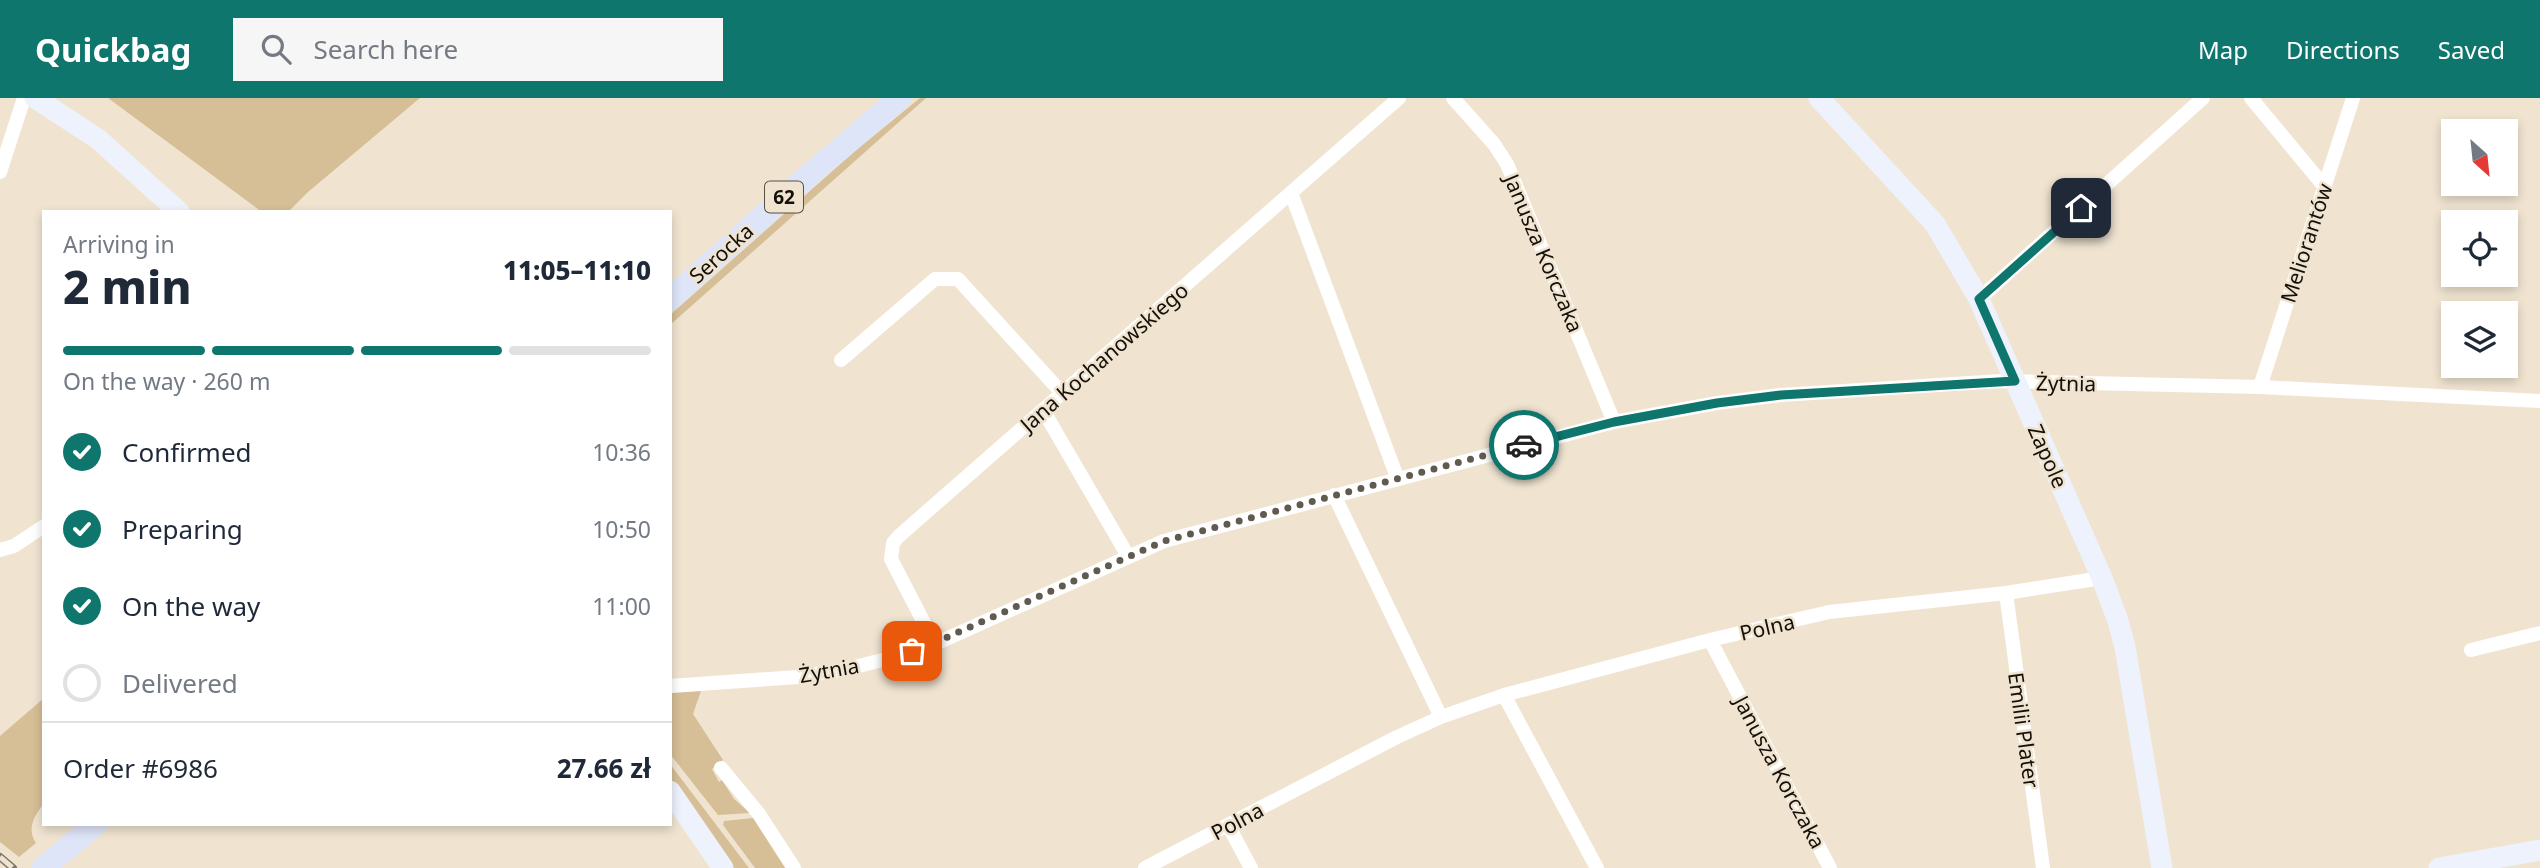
<!DOCTYPE html>
<meta charset="utf-8">
<style>
body{margin:0;font-family:"Noto Sans",sans-serif;background:#f6f6f7;color:#1f2937;height:100vh;display:flex;flex-direction:column;font-size:26px;white-space:nowrap}
*{box-sizing:border-box;margin:0}
p{font-size:23px;color:#747a83}
.icon{flex:none;width:38px;height:38px;fill:none;stroke:currentColor;stroke-width:2;stroke-linecap:round;stroke-linejoin:round}
.map{position:relative;flex:1;overflow:hidden}
.sheet{position:absolute;left:42px;top:112px;width:630px;height:616px;display:flex;flex-direction:column;background:#fff;border-radius:0px;box-shadow:0 4px 10px #0003}
.sheet>*{flex:none}
.needle{width:46px;rotate:153deg}
.fabs{position:absolute;left:2441px;top:21px;display:grid;gap:14px}
.fabs a{display:grid;place-items:center;width:77px;height:77px;border-radius:0px;background:#fff;box-shadow:0 4px 10px #0003;font-size:35px}
.pin{position:absolute;display:grid;place-items:center;width:60px;height:60px;color:#fff;margin:-30px;border-radius:14px;box-shadow:0 4px 10px #0006}
.courier{position:absolute;display:grid;place-items:center;width:70px;height:70px;margin:-35px;border:5px solid #0f766e;border-radius:50%;background:#fff;color:#222;box-shadow:0 2px 9px #0007}
.overview em{font-style:normal;font-weight:800}
.overview div{display:flex;flex-direction:column-reverse}
.overview{display:flex;align-items:center;justify-content:space-between;height:119px;padding:0 21px}
h1{font-size:46px;font-weight:800;line-height:52px}
.bar{display:grid;grid-template-columns:repeat(4,1fr);gap:10px 7px;align-content:center;height:84px;padding:0 21px}
.bar i{height:9px;border-radius:5px;background:#e0e1e3}
.bar .current{background:#0f766e}
.bar p{grid-column:span 4}
.line{display:flex;align-items:center;gap:18px;padding:0 21px;border-top:2px solid #e0e1e3}
.line div{flex:1}
ol{padding:0 21px;list-style:none}
li{display:flex;align-items:center;gap:21px;height:77px}
li p{margin-inline-start:auto}
li .icon{padding:7px;border-radius:50%;background:#0f766e;color:#fff;stroke-width:4}
li:last-child{color:#747a83}
li i{width:38px;height:38px;border:4px solid #e0e1e3;border-radius:50%}
header{display:flex;align-items:center;gap:42px;box-sizing:border-box;height:98px;padding:0 35px;background:#0f766e;color:#fff}
header strong{font-size:33px}
nav{display:flex;gap:38px;margin-inline-start:auto;font-size:24px}
.search{width:490px;height:63px;background:#f6f6f7;display:flex;align-items:center;gap:18px;box-sizing:border-box;padding:0 24px;border-radius:0px;color:#747a83;font-size:26px}
.map>svg:first-child{display:block}
.green{fill:#d6be96}
.lines{fill:none;stroke-linecap:round;stroke-linejoin:round}
.street{stroke:#fff;stroke-width:14}
.secondary{stroke:#eef2fc;stroke-width:21}
.primary{stroke:#dee5f8;stroke-width:23}
.rail-casing{stroke:#80786b;stroke-width:8}
.rail{stroke:#f0e4d1;stroke-width:5;stroke-dasharray:16;stroke-linecap:butt}
.done{stroke:#615a4f;stroke-width:7;stroke-dasharray:0 12.6}
.route{stroke:#0f766e;stroke-width:9}
.labels{text-anchor:middle;dominant-baseline:central;stroke-width:5;stroke-linejoin:round;paint-order:stroke}
.shield{fill:#f0e4d1;stroke:#565045;stroke-width:2}
.shield-label{font-size:19px;font-weight:bold;fill:#141009}
.street-label{font-size:21px;fill:#141009;stroke:#f0e4d1}
</style>
<header>
<strong>Quickbag</strong>
<div class="search"><svg class="icon" aria-label="search" viewBox="0 0 24 24"><circle cx="10" cy="10" r="6"/><path d="M15 15l6 6"/></svg>Search here</div>
<nav><a>Map</a><a>Directions</a><a>Saved</a></nav>
</header>
<div class="map">
<svg width="2540" height="770" viewBox="0 0 2540 770">
<rect width="100%" height="100%" fill="#f0e4d1"/>
<path class="green" d="M108 0H420L308 94 288 114H262Z
M920 0H926L670 227V217L854 54Z
M701 593 693 616 723 662 712 671 719 684 722 682 734 701 750 715 718 717 670 656V595Z
M44 600V710L42 708C33 720 27 732 36 745L19 759 0 744V638Z
M670 666 749 770H729L670 684Z
M753 720 785 770H755L723 727 724 723Z"/>
<g class="lines">
<path class="street" d="M1453 0 1494 46 1507 66 1614 324
M2251 0 2324 88
M0 74 24 0
M1291 95 1397 379
M1979 201 2203 0
M841 262 935 181H958L1062 295
M2260 289 2353 0
M1043 312 1128 458
M1334 397 1441 619
M0 452 14 448 44 428
M2006 495 2043 770
M1710 542 1830 770
M935 546 891 461 893 445 899 438 1399 0
M2471 552 2540 535
M670 588 798 579 843 572 890 560 935 546 1164 443 1614 324 1717 305 1781 297 2001 283 2260 289 2540 303
M1504 597 1597 770
M721 670 759 716 794 770
M1228 727 1251 770
M1145 770 1397 639 1441 619 1504 597 1710 542 1829 514 2006 495 2102 480"/>
<path class="secondary" d="M35 0 98 41 179 114
M1819 0 1935 126 1979 201 2102 480 2118 523 2125 549 2162 770
M670 693 723 770
M2439 770 2540 752"/>
<path class="primary" d="M670 201 808 78 900 0
M43 770 96 726"/>
<g class="rail-casing">
<path id="rail" d="M0 759 13 770"/>
</g>
<use href="#rail" class="rail"/>
</g>
<g class="lines">
<path class="done" d="M912 553 934 545 1164 443 1524 347"/>
<path class="route" d="M1524 347 1614 324 1717 305 1781 297 2015 283 1979 201 2081 110"/>
</g>
<g class="labels">
<rect class="shield" x="765" y="83.5" width="38" height="31" rx="5"/>
<g class="shield-label">
<text x="784" y="99">62</text>
</g>
<g class="street-label">
<text transform="translate(2306 145) rotate(-72)">Meliorantów</text>
<text transform="translate(721 155) rotate(-42)">Serocka</text>
<text transform="translate(1544 155) rotate(67)">Janusza Korczaka</text>
<text transform="translate(1104 259) rotate(-41)">Jana Kochanowskiego</text>
<text transform="translate(2066 285) rotate(1)">Żytnia</text>
<text transform="translate(2048 358) rotate(66)">Zapole</text>
<text transform="translate(1767 529) rotate(-13)">Polna</text>
<text transform="translate(829 572) rotate(-10)">Żytnia</text>
<text transform="translate(2024 632) rotate(82)">Emilii Plater</text>
<text transform="translate(1780 674) rotate(62)">Janusza Korczaka</text>
<text transform="translate(1237 723) rotate(-28)">Polna</text>
</g>
</g>
</svg>
<div class="fabs">
<a><svg class="needle" viewBox="-14 -14 28 28"><path d="M0-13l5 13h-10z" fill="#e53935"/><path d="M0 13l5-13h-10z" fill="#747a83"/></svg></a>
<a><svg class="icon" aria-label="locate" viewBox="0 0 24 24"><circle cx="12" cy="12" r="6"/><path d="M12 2v4M12 18v4M2 12h4M18 12h4"/></svg></a>
<a><svg class="icon" aria-label="layers" viewBox="0 0 24 24"><path d="M12 4l9 5-9 5-9-5zM3 14l9 5 9-5"/></svg></a>
</div>
<div class="pin" style="left:912px;top:553px;background:#ea580c"><svg class="icon" aria-label="bag" viewBox="0 0 24 24"><path d="M5 8h14l-1 12H6zM9 8a3 3 0 0 1 6 0"/></svg></div>
<div class="pin" style="left:2081px;top:110px;background:#1f2937"><svg class="icon" aria-label="home" viewBox="0 0 24 24"><path d="M3 11l9-7 9 7M6 9v11h12V9"/></svg></div>
<div class="courier" style="left:1524px;top:347px"><svg class="icon" aria-label="car" viewBox="0 0 24 24"><path d="M5 17H2v-5l4-1 3-4h7l3 4 3 1v5h-3M9 17h6M6 11h13"/><circle cx="7" cy="17" r="2"/><circle cx="17" cy="17" r="2"/></svg></div>
<section class="sheet">
<div class="overview"><div><h1>2 min</h1><p>Arriving in</p></div><em>11:05–11:10</em></div>
<div class="bar"><i class="current"></i><i class="current"></i><i class="current"></i><i></i><p>On the way · 260 m</p></div>
<ol>
<li><svg class="icon" aria-label="check" viewBox="0 0 24 24"><path d="M5 12l5 5 9-10"/></svg>Confirmed<p>10:36</p></li>
<li><svg class="icon" aria-label="check" viewBox="0 0 24 24"><path d="M5 12l5 5 9-10"/></svg>Preparing<p>10:50</p></li>
<li><svg class="icon" aria-label="check" viewBox="0 0 24 24"><path d="M5 12l5 5 9-10"/></svg>On the way<p>11:00</p></li>
<li><i></i>Delivered</li>
</ol>
<div class="line" style="height:91px"><div>Order #6986</div><b>27.66 zł</b></div>
</section>
</div>
